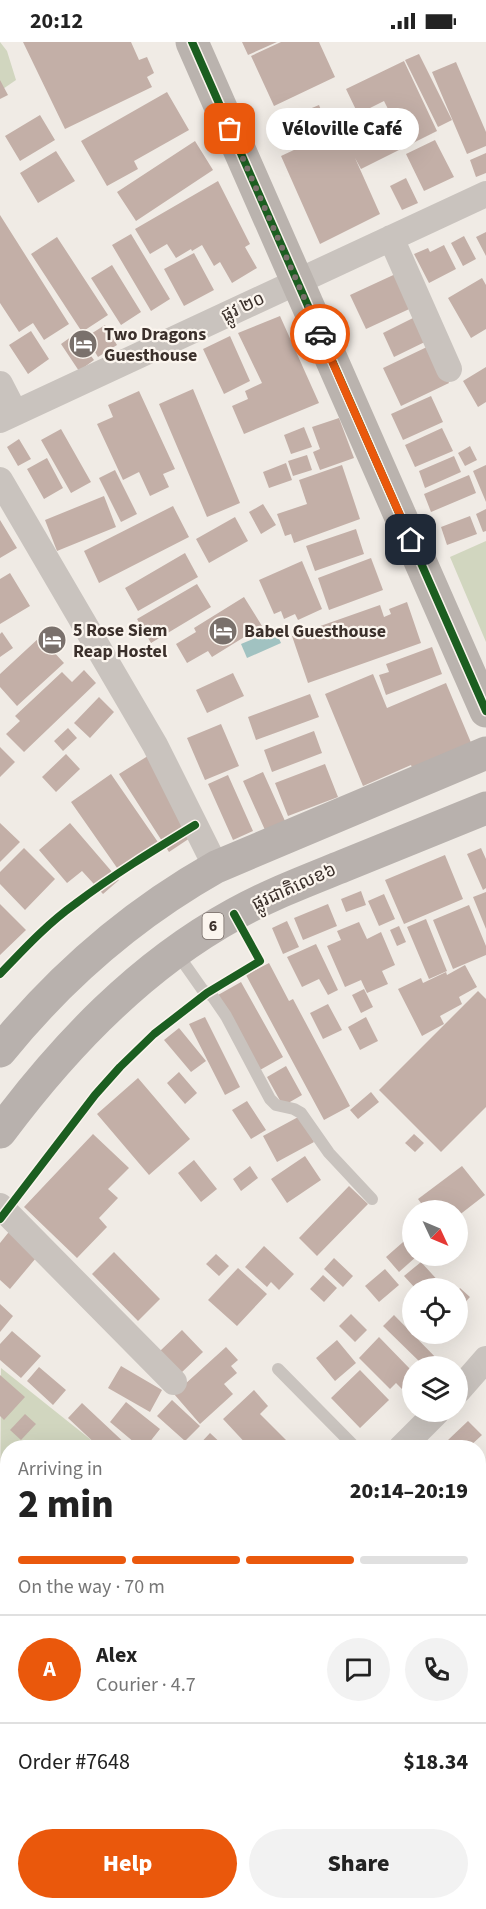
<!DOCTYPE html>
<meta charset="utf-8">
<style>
body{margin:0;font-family:"Source Sans 3","Noto Sans Khmer",sans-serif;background:#f2f2f2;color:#222;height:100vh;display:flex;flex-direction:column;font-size:22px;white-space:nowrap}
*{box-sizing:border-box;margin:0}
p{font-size:20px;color:#767676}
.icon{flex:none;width:33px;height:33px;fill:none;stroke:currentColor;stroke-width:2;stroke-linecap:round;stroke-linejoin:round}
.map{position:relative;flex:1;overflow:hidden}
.sheet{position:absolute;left:0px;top:1398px;width:486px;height:470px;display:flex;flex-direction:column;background:#fff;border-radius:24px 24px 0 0;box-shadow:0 6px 24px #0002}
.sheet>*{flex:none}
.needle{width:39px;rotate:134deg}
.buttons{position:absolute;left:402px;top:1158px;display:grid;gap:12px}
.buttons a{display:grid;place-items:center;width:66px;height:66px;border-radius:50%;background:#fff;box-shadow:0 6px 24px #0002;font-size:30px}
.pin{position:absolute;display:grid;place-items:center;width:51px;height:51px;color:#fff;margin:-26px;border-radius:12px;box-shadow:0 3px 9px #0006}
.courier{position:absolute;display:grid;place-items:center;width:60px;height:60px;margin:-30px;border:4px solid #ea580c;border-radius:50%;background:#fff;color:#222;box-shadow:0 2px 8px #0007}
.bubble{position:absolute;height:42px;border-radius:21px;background:#fff;box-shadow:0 6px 24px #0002;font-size:20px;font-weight:800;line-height:42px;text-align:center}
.overview em{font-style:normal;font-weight:800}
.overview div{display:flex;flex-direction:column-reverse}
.overview{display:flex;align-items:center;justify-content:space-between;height:102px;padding:0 18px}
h1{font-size:39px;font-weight:800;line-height:45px}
.bar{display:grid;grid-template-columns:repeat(4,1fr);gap:9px 6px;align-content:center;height:72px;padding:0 18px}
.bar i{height:8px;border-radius:4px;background:#e0e0e0}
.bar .selected{background:#ea580c}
.bar p{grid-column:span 4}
.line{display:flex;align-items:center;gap:15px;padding:0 18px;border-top:2px solid #e0e0e0}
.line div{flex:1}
.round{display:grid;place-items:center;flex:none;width:63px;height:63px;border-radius:32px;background:#f2f2f2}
.primary-button{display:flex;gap:12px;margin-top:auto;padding:12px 18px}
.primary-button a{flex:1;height:69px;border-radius:36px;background:#ea580c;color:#fff;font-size:24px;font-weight:800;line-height:69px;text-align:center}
.primary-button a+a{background:#f2f2f2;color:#222}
.status{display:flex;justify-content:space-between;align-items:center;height:42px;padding:0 30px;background:#fff;direction:ltr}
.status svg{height:16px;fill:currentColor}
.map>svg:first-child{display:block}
.green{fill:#d1d6bf}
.water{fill:#a1c2c1}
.building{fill:#c3afa7}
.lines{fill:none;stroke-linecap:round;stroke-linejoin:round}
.lane{stroke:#c9c3be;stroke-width:12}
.street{stroke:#c9c3be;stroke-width:26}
.secondary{stroke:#bab3ae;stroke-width:33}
.primary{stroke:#b8b1ad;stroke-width:33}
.cycleway-casing{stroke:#fbf5ee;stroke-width:11}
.cycleway{stroke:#1b5e20;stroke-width:8}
.done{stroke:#7a716c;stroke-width:6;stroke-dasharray:0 10.8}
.route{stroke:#ea580c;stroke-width:8}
.labels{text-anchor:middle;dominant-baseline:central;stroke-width:4.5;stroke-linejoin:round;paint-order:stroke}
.shield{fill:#fbf5ee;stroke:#756b66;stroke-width:1.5}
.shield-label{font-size:16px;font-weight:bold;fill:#3b302b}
.street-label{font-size:18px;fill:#3b302b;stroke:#fbf5ee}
.poi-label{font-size:18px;font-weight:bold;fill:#3b302b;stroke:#fbf5ee;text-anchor:start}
</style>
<div class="status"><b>20:12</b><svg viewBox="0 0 49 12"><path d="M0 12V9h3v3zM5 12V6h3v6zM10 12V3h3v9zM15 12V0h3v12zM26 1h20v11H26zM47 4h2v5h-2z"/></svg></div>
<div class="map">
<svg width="486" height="1867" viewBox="0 0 486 1867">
<rect width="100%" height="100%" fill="#f0ebe5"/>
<path class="green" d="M0 0 7 9 16 38 0 49Z
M486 499V600L450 515Z
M1 1326 100 1405 8 1406 7 1518 0 1511Z"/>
<path class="water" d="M275 588 281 601 247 616 241 602Z"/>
<path class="building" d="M23 0H131L139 18 147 15 154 31 147 35 152 45 65 87Z
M242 0H277L248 13Z
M281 0H319L335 35 274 64 251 14Z
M419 12 452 78 438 85 405 18Z
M404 19 437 89 361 127 355 116 380 172 320 202 281 114 341 86 351 107 397 85 384 59 358 72 346 47Z
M456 20 486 90V104L467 112 432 30Z
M0 38 8 53 0 57Z
M167 50 189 88 134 119 138 127 107 144 81 99Z
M319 63 329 88 293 103 283 78Z
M40 73 55 98 20 119 5 94Z
M435 98 454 135 424 149 406 112Z
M195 99 213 128 136 179 117 150Z
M56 109 75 139 38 161 20 131Z
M486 111V131L476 135 470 118Z
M406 136 418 161 402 168 390 144Z
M218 139 250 202 245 205 257 226 232 241 220 220 214 224 202 203 192 209 191 207 176 216 167 202 150 212 135 187Z
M0 173 69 282 44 298 33 281 19 290 0 261Z
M486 190V214L476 195Z
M131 192 170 257 151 269 112 203Z
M464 194 476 217 463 224 451 201Z
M57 195 108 273 82 290 31 212Z
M444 203 456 227 429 241 414 212 428 206 430 210Z
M194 211 214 248 184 264 164 227Z
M112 223 141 270 121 283 91 236Z
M402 229 418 263 366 287 350 253Z
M482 236 486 243V287L471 296 448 256Z
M421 272 433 296 394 315 383 291Z
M280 274 319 361 244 392 232 364 248 357 245 349 262 341 238 291Z
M105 283 117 303 98 315 86 295Z
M31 289 49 317 28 332 9 303Z
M75 292 94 318 79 329 61 302Z
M230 294 250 339 224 352 203 307Z
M431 303 449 341 401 364 383 326Z
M486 325V360L478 365 463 339Z
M193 347 240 461 207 475 159 362Z
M139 349 175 427 163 432 169 445 150 454 139 430 123 438 97 382 113 375 108 363Z
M431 354 443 380 403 398 391 372Z
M339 376 354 416 320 428 313 410 320 407 312 385Z
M304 385 312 405 291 412 284 393Z
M442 386 453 409 415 425 405 403Z
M61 387 91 440 71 451 41 398Z
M19 397 31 417 18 424 7 405Z
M470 404 477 418 465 424 458 411Z
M307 413 312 428 293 434 288 419Z
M454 414 461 430 425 446 419 429Z
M47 416 63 446 44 457 27 427Z
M286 421 292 438 269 446 263 430Z
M342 423 360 477 294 501 291 492 285 494 277 472 307 462 299 438Z
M486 423V460L473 429Z
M115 428 137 472 121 480 99 436Z
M469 433 476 451 431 470 424 452Z
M104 454 116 485 57 509 45 478Z
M263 462 276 483 261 492 249 470Z
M173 464 189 495 99 541 84 509Z
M486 467V489L483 490 476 472Z
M470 474 477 492 447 503 441 485Z
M235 475 248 499 209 521 196 497Z
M0 478 17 506 0 516Z
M356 487 364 512 315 529 306 504Z
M185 511 198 535 138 569 125 546Z
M371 516 383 548 329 568 318 536Z
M302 519 322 567 298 578 295 572 284 577 281 569 274 572 259 538Z
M10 531 30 564 0 582V537Z
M197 542 211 565 151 601 137 577Z
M244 555 262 584 212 615 208 609 187 621 176 602 196 590 194 586Z
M407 560 421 601 308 641 292 594 380 563 384 575 391 572 389 567Z
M2 590 13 606 0 615V592Z
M40 595 64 621 17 664 0 645V632Z
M432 605 442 632 386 653 379 633 389 630 386 622Z
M84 628 96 641 24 710 6 692 20 679 15 674 62 630 72 640Z
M233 631 244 654 207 671 196 648Z
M373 632 387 666 446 641 472 703 413 728 411 723 363 744 325 652Z
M310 652 319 675 256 698 248 675Z
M99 655 114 670 90 696 74 681Z
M221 682 239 724 205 738 187 696Z
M68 686 77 696 63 709 54 699Z
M314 689 322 711 272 730 264 708Z
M0 705 15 720 0 735Z
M66 712 80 727 56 750 42 735Z
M151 712 193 794 169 810 119 732Z
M325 722 338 755 288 774 275 741Z
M263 730 285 779 265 788 243 739Z
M111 732 162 806 122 833 71 760Z
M228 733 253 789 233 798 208 742Z
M0 781 20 800 0 820Z
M70 781 119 838 103 852 82 829 67 841 39 808Z
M24 806 55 837 25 868 0 842V830Z
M481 806 486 817V846L483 848 467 812Z
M445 813 463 857 404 882 385 838Z
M361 849 366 863 346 870 341 857Z
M486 850V887L473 855Z
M384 852 395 877 379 884 368 859Z
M0 862 26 888 0 913Z
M328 862 337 884 303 898 294 876Z
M469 863 486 904V913L453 927 433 878Z
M426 877 447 929 429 937 407 885Z
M287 879 299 905 283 912 272 886Z
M359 880 367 897 381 890 395 923 382 929 388 942 367 951 361 938 345 945 327 904 341 898 337 889Z
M399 884 406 900 397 904 390 888Z
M316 902 338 948 328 953 319 937 302 945 287 915Z
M269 921 289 959 293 957 350 1064 324 1078 246 933Z
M465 923 477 945 459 955 462 962 440 974 444 982 422 994 398 947 421 936 423 941 446 930 447 933Z
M241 940 283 1015 260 1028 218 953Z
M364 947 373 965 361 971 352 953Z
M478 949 486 957V1065L441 1110 379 1048Z
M328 962 342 988 323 997 310 971Z
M205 975 240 1045 225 1053 189 982Z
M366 975 378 999 360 1008 348 985Z
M179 986 206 1019 191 1030 164 998Z
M286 1024 302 1053 283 1064 267 1035Z
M179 1030 197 1051 185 1062 167 1041Z
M138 1036 190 1097 149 1133 97 1072Z
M371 1050 379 1060 358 1077 350 1068Z
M247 1059 266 1088 251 1097 232 1068Z
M300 1074 314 1100 277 1120 263 1094Z
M93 1092 129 1126 108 1147 118 1156 99 1176 107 1185 77 1216 24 1165Z
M414 1092 424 1101 415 1110 405 1101Z
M305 1114 321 1138 287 1161 271 1137Z
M194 1118 217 1147 201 1160 178 1131Z
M250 1124 258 1136 241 1149 233 1137Z
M462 1124 485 1153 458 1174V1168H426L418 1157Z
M349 1144 368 1162 317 1214 299 1196Z
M12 1186 41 1210 10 1247 0 1238V1201Z
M410 1194 412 1197V1214H417L399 1230 386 1215Z
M264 1204 294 1232 279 1248 271 1240 267 1245 245 1225Z
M114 1210 160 1257 138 1279 92 1232Z
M216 1212 229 1224 219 1234 206 1222Z
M334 1216 353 1234 343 1245 324 1227Z
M421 1220 442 1243 438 1246H415L404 1234Z
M238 1226 267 1252 237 1284 208 1258Z
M385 1227 399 1243 379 1260 365 1244Z
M323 1233 337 1246 324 1260 310 1247Z
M460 1246 470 1255 458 1268V1249Z
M0 1262 13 1274 0 1290Z
M351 1272 367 1288 355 1300 339 1284Z
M394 1273 444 1324H424L383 1284Z
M182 1288 203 1310 181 1331 160 1309Z
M12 1289 41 1314 21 1336 0 1318V1302Z
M379 1295 412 1329V1337L402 1347 396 1341 390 1347 359 1316Z
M337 1298 356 1321 335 1339 316 1316Z
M226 1305 238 1318 231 1324 237 1331 224 1342 233 1352 200 1382 174 1352Z
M121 1324 162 1348 150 1370 108 1346Z
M39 1325 66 1348 53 1363 27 1339Z
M360 1328 389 1358 360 1386 331 1356Z
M0 1333 25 1355 4 1378 0 1374Z
M254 1348 268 1364 260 1372 289 1401 284 1406H250L223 1377Z
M172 1358 200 1384 185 1399 157 1374Z
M126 1360 160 1387 145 1406H141L110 1380Z
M82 1361 130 1406H100L68 1376Z
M25 1372 36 1382 21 1398 10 1388Z
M468 1379 482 1393 468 1406H454L448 1398Z
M210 1391 226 1406H196Z
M6 1436 8 1467 0 1475V1443Z
M478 1472 486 1480V1482L478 1490Z
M5 1501 8 1503V1525L0 1518V1506Z
M0 1522 8 1529V1564L0 1558Z
M6 1565 8 1567V1582L1 1588 0 1572Z
M478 1696 486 1704V1714L478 1721Z
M485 1775 486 1807 478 1811V1779Z
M8 1839V1860H20L12 1867H0V1847Z
M227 1860H283L275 1867H234Z"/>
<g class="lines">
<path class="lane" d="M176 910 202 947 213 955 226 974 270 1057 276 1063 294 1067 301 1071 329 1111 372 1157
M278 1327 356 1406"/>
<path class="street" d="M391 196 449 327
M0 342 15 371
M0 378 486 152
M0 438 155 703 216 825
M0 1164 174 1340
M458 1349 486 1317
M401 1406 437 1370
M478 1733 486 1725
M0 1804 8 1796
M345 1867 352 1860"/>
<path class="secondary" d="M192 0 486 669"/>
<path class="primary" d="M0 1009C61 934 131 873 216 825L486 711
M0 1090C64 1004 140 924 235 872 269 853 306 839 343 824 391 805 438 785 486 766"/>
<g class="cycleway-casing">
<path id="cycleway" d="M192 0 486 669
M0 932C24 907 47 882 75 862 113 833 154 808 195 783
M0 1177 95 1053 120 1025 154 992 207 951 260 919 234 872"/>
</g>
<use href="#cycleway" class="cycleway"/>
</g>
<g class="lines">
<path class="done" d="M230 87 320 292"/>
<path class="route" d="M320 292 411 498"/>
</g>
<defs>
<g id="hotel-disc" transform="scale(1.5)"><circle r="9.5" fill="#7a716c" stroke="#fbf5ee"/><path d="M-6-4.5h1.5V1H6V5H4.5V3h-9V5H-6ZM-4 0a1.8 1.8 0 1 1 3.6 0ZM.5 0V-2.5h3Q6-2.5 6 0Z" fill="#fff"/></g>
</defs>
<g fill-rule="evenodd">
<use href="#hotel-disc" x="83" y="302"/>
<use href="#hotel-disc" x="223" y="589"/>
<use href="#hotel-disc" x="52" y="598"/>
</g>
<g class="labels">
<rect class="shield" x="202.5" y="871" width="21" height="26" rx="4.5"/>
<g class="shield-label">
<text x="213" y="884">6</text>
</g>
<g class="street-label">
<text transform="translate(243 265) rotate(-25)">ផ្លូវ ២០</text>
<text transform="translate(294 845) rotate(-24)">ផ្លូវជាតិលេខ៦</text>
</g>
<g class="poi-label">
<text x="104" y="292">Two Dragons<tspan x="104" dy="21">Guesthouse</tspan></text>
<text x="73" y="588">5 Rose Siem<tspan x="73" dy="21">Reap Hostel</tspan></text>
<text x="244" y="589">Babel Guesthouse</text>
</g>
</g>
</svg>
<div class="buttons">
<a><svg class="needle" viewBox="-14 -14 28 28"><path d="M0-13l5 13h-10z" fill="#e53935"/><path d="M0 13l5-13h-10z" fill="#767676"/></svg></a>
<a><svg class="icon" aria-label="locate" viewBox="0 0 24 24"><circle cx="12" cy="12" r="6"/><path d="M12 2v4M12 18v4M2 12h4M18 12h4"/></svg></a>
<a><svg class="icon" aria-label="layers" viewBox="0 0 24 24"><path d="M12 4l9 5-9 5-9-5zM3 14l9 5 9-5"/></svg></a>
</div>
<div class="pin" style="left:230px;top:87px;background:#ea580c"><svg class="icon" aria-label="bag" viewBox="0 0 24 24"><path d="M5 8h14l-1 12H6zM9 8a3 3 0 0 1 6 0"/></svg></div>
<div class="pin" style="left:411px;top:498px;background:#1f2937"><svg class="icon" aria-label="home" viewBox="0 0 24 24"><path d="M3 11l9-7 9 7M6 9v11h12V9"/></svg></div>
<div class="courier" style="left:320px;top:292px"><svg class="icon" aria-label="car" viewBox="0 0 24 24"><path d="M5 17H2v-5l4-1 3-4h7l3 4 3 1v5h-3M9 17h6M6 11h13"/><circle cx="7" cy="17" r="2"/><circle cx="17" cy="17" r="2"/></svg></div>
<div class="bubble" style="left:266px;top:66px;width:153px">Véloville Café</div>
<section class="sheet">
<div class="overview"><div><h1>2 min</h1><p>Arriving in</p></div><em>20:14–20:19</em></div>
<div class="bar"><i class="selected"></i><i class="selected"></i><i class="selected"></i><i></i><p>On the way · 70 m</p></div>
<div class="line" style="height:108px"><b class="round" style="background:#ea580c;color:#fff">A</b><div><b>Alex</b><p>Courier · 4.7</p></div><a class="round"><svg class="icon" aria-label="chat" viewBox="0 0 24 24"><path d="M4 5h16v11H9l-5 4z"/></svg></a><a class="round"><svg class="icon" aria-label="phone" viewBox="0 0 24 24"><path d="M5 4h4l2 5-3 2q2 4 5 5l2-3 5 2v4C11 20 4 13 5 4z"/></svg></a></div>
<div class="line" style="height:78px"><div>Order #7648</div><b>$18.34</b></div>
<div class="primary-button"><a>Help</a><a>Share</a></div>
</section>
</div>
